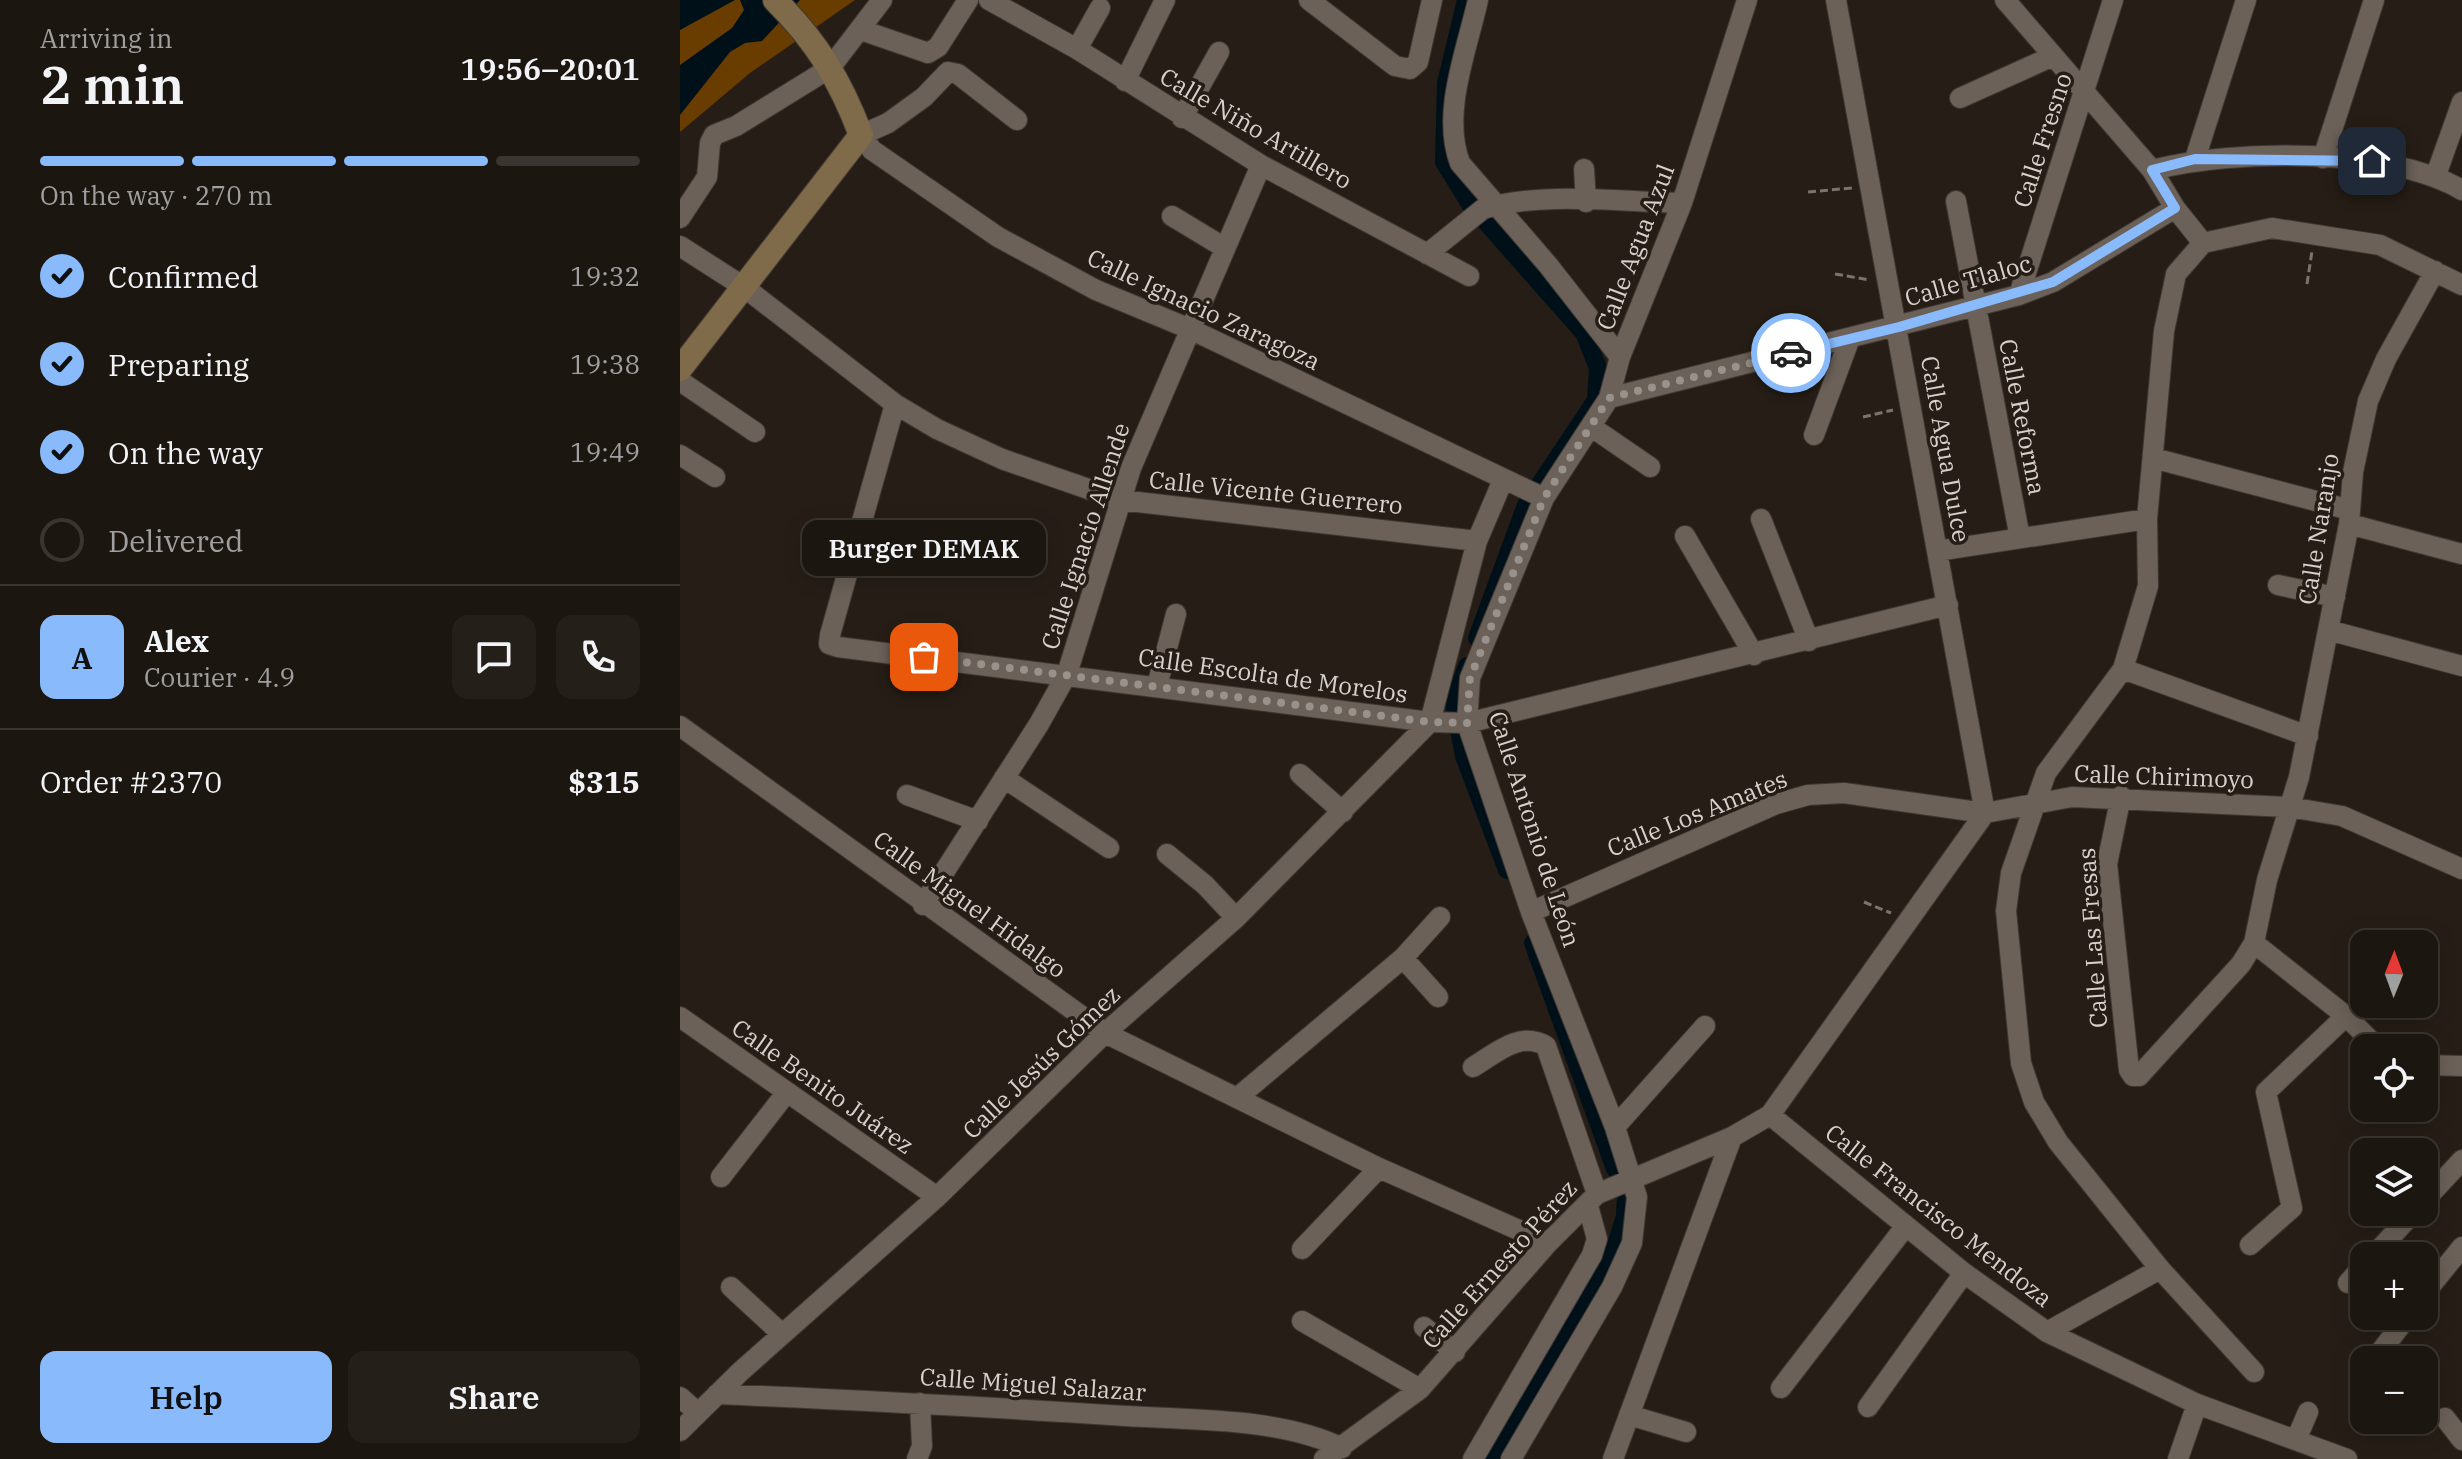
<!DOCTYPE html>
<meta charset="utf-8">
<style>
body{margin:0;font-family:"IBM Plex Serif",serif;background:#251f19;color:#f1f3f6;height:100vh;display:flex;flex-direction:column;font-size:30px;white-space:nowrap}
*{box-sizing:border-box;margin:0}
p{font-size:26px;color:#a09f9f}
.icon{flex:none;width:44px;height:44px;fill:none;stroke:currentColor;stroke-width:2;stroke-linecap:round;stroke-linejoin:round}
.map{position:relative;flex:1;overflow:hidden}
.side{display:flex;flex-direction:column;background:#1c1610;width:680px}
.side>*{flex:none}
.needle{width:52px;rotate:1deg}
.controls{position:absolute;left:1670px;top:930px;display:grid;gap:16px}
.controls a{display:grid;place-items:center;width:88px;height:88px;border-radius:16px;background:#1c1610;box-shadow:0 4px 20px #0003,0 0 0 2px #3a3530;font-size:40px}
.pin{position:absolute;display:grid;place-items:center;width:68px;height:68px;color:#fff;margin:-34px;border-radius:16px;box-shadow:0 4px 12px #0006}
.courier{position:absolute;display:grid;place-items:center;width:80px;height:80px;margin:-40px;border:6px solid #89bafc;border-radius:50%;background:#fff;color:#222;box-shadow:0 2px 10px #0007}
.bubble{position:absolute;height:56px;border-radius:16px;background:#1c1610;box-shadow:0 4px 20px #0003,0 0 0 2px #3a3530;font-size:26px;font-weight:600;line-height:56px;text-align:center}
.headline em{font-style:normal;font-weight:600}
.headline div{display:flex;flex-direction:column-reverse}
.headline{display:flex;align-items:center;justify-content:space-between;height:136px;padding:0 40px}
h1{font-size:52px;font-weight:600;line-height:60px}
.bar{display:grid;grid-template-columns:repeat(4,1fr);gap:12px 8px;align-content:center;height:96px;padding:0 40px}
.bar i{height:10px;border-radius:6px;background:#3a3530}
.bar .active{background:#89bafc}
.bar p{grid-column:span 4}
.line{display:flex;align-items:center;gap:20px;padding:0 40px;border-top:2px solid #3a3530}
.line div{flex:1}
.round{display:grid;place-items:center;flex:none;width:84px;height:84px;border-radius:16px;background:#251f19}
ol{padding:0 40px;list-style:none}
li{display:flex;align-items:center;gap:24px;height:88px}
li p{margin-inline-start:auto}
li .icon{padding:8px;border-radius:50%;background:#89bafc;color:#111;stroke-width:4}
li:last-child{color:#a09f9f}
li i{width:44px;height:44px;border:4px solid #3a3530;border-radius:50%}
.cta{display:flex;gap:16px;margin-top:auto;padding:16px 40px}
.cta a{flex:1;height:92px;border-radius:16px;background:#89bafc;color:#111;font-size:32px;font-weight:600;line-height:92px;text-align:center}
.cta a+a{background:#251f19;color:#f1f3f6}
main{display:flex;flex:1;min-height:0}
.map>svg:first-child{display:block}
.forest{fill:#693c00}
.water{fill:#001019}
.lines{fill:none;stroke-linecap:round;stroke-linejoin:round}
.canal{stroke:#001019;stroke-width:18}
.street-casing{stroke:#3f3833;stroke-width:22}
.secondary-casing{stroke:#3f3833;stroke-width:26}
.path{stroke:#7b746d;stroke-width:3;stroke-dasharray:8 4;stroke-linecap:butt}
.street{stroke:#6b6158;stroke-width:20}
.secondary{stroke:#7f6a49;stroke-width:24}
.done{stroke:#99928c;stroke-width:8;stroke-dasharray:0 14.4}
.route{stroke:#89bafc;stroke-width:10}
.labels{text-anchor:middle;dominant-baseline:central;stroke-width:7;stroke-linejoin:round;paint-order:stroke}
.street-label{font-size:24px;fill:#d7d1cc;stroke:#261e16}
</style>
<main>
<section class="side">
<div class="headline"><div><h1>2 min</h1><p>Arriving in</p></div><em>19:56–20:01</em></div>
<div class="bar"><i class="active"></i><i class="active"></i><i class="active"></i><i></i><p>On the way · 270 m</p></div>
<ol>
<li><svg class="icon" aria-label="check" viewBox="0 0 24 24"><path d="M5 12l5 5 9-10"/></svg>Confirmed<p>19:32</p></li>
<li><svg class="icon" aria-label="check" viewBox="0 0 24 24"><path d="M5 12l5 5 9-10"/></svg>Preparing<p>19:38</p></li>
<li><svg class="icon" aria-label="check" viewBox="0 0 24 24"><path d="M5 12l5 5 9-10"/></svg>On the way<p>19:49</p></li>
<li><i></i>Delivered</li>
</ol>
<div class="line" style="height:144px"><b class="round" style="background:#89bafc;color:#111">A</b><div><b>Alex</b><p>Courier · 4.9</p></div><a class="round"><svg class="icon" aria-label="chat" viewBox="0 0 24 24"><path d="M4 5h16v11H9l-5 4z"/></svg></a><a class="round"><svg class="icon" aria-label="phone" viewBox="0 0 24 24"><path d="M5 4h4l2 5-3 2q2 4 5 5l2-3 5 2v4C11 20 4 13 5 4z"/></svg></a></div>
<div class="line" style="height:104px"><div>Order #2370</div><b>$315</b></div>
<div class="cta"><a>Help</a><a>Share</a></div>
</section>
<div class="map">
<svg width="1782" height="1459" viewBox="0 0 1782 1459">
<rect width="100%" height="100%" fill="#261e16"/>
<path class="forest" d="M0 0H175L70 73 0 132Z"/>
<path class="water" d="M0 0H55L0 30Z
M60 0H120L82 41 65 43 50 52 0 115V65L52 28 64 10Z"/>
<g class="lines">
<path class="canal" d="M786 0 766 83 764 162 790 204 904 333 918 368 916 400 846 505 797 638
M787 666 774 703 784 756 827 870
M853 943 935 1169
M811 1459 937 1242 945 1216 946 1194"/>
<g class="street-casing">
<path id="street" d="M309 0 397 49 581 165 789 276
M629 0 715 66 730 69 738 62 752 0
M798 0C787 50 761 113 780 163L868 265 940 357
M1156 0 1305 813
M1325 0 1472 170 1495 208 1523 243
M181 30 248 53 258 47 288 0
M397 49 420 8
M445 81 485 0
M1280 98 1371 57
M502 118 539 52
M337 120 278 74 268 72 244 97 208 123 181 135 192 150 318 237 416 290 510 329 864 498
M1643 158 1694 0
M1515 159 1566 0
M904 169 906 202
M1472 170C1554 149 1708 147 1782 190
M1756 175 1782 102
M1276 201 1340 538
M492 216 545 248
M0 218 27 177 30 143 34 135 56 126 150 68 202 0
M0 246 64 287 215 404 257 429 322 459 440 500 797 541
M747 254 803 209C861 191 941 202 1002 203
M1339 295 1433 0
M0 381 75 432
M929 398 1339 295 1373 282 1495 208
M215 404 150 635 149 644 158 647 750 722 787 723 1268 605
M913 428 970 467
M1134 435 1170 338
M0 455 35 477
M1473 458 1670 510
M1081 519 1129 641
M1669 524 1782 554
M1005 536 1074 655
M1257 551 1467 519
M1598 585 1655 597
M1648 630 1782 666
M1443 669 1628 736
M477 686 496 614
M0 726 425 1033 699 1168 868 1243
M620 774 663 812
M324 778 429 848
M227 795 298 821
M1441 796 1427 864 1449 1070 1453 1076H1459L1561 964 1574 943 1587 880 1619 777 1669 524 1673 472 1688 401 1706 359 1755 271
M487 854 525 885 556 918
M243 905 359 724 387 674 451 468 581 165
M851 912 1096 804 1128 795 1164 793 1305 813 1392 797 1609 807 1662 816 1782 869
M1574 943 1666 1016 1698 1048
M723 958 758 997
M0 1017 257 1197
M1744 1065 1782 1066
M793 1067C815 1054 840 1030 866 1046L917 1194
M557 1098 723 958 760 917
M1090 1115 1284 1273 1367 1332 1517 1404 1667 1459
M935 1127 1025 1026
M41 1177 107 1092
M1744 1201 1782 1160
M1570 1245 1612 1208 1586 1092 1666 1016
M622 1249 699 1168
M1693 1256 1734 1212
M1668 1283 1684 1265
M51 1287 102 1334
M1744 1294 1782 1247
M622 1321 740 1389
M744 1327 775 1352
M1367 1332 1480 1269
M1694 1360 1728 1316
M1574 1372 1480 1269 1378 1142 1354 1102 1341 1063 1326 911 1331 873 1366 773 1443 669 1468 586 1467 519 1484 331 1496 274 1523 243 1592 228 1700 245 1782 285
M1101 1388 1225 1227
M37 1394C173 1400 310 1407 446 1416 512 1420 603 1418 662 1448
M0 1397 18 1413
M1188 1407 1284 1273
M949 1415 1006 1432
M1765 1418 1782 1440
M0 1431 60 1372 257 1197 425 1033 556 918 750 722 797 541 823 480
M1616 1440 1628 1412
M237 1459 242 1446 240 1403
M644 1459 740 1389 868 1243 917 1194 1052 1137 1090 1115 1305 813
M793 1459 912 1255 917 1239 908 1206
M831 1459 932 1287 952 1243 957 1197 935 1127 851 912 787 723 790 678 864 498 929 398 940 357 1002 203 1067 0
M933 1459 1052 1137
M1498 1459 1517 1404"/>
</g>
<g class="secondary-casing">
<path id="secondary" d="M0 369 181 135C160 80 137 42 95 0"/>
</g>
<path class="path" d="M1128 192 1172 188
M1155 274 1190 280
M1627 284 1632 251
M1183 417 1213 410
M1184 902 1211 913"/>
<use href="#street" class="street"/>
<use href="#secondary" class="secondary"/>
</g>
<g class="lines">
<path class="done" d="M244 657 750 722 787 723 790 678 864 498 929 398 1111 353"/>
<path class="route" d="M1111 353 1219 327 1373 282 1495 208 1472 170 1515 159 1692 161"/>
</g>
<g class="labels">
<g class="street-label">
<text transform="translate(576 128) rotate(30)">Calle Niño Artillero</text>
<text transform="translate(1362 140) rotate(-72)">Calle Fresno</text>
<text transform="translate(955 247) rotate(-69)">Calle Agua Azul</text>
<text transform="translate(1288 280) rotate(-16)">Calle Tlaloc</text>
<text transform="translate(524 309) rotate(25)">Calle Ignacio Zaragoza</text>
<text transform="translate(1343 417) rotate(79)">Calle Reforma</text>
<text transform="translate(1266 449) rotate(80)">Calle Agua Dulce</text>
<text transform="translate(596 492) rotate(6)">Calle Vicente Guerrero</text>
<text transform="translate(1638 529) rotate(-81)">Calle Naranjo</text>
<text transform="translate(405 536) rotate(-72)">Calle Ignacio Allende</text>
<text transform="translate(593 675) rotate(8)">Calle Escolta de Morelos</text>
<text transform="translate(1484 776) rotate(2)">Calle Chirimoyo</text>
<text transform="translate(1017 813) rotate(-22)">Calle Los Amates</text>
<text transform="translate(855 829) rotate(72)">Calle Antonio de León</text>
<text transform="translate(290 904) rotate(36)">Calle Miguel Hidalgo</text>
<text transform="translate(1412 938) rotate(-94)">Calle Las Fresas</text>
<text transform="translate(361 1062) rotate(-44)">Calle Jesús Gómez</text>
<text transform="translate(143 1086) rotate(35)">Calle Benito Juárez</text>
<text transform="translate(1259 1215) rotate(38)">Calle Francisco Mendoza</text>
<text transform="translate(819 1264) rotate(-48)">Calle Ernesto Pérez</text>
<text transform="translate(353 1384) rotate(4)">Calle Miguel Salazar</text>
</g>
</g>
</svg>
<div class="controls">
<a><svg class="needle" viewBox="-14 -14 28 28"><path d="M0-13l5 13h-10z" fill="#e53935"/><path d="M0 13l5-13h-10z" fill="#a09f9f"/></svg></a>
<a><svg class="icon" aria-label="locate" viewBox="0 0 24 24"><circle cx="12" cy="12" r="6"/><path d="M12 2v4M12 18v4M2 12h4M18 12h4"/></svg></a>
<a><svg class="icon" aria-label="layers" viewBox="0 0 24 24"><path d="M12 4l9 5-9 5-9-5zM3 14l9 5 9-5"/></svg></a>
<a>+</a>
<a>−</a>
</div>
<div class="pin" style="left:244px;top:657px;background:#ea580c"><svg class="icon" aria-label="bag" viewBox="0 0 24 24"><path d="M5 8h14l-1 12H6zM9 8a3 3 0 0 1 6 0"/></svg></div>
<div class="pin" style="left:1692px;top:161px;background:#1f2937"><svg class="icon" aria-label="home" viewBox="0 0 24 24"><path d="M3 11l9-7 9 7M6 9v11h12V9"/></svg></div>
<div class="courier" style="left:1111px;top:353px"><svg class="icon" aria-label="car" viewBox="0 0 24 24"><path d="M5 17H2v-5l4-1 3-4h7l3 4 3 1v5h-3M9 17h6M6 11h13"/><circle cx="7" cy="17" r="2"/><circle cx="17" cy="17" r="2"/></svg></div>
<div class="bubble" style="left:122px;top:520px;width:244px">Burger DEMAK</div>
</div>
</main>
